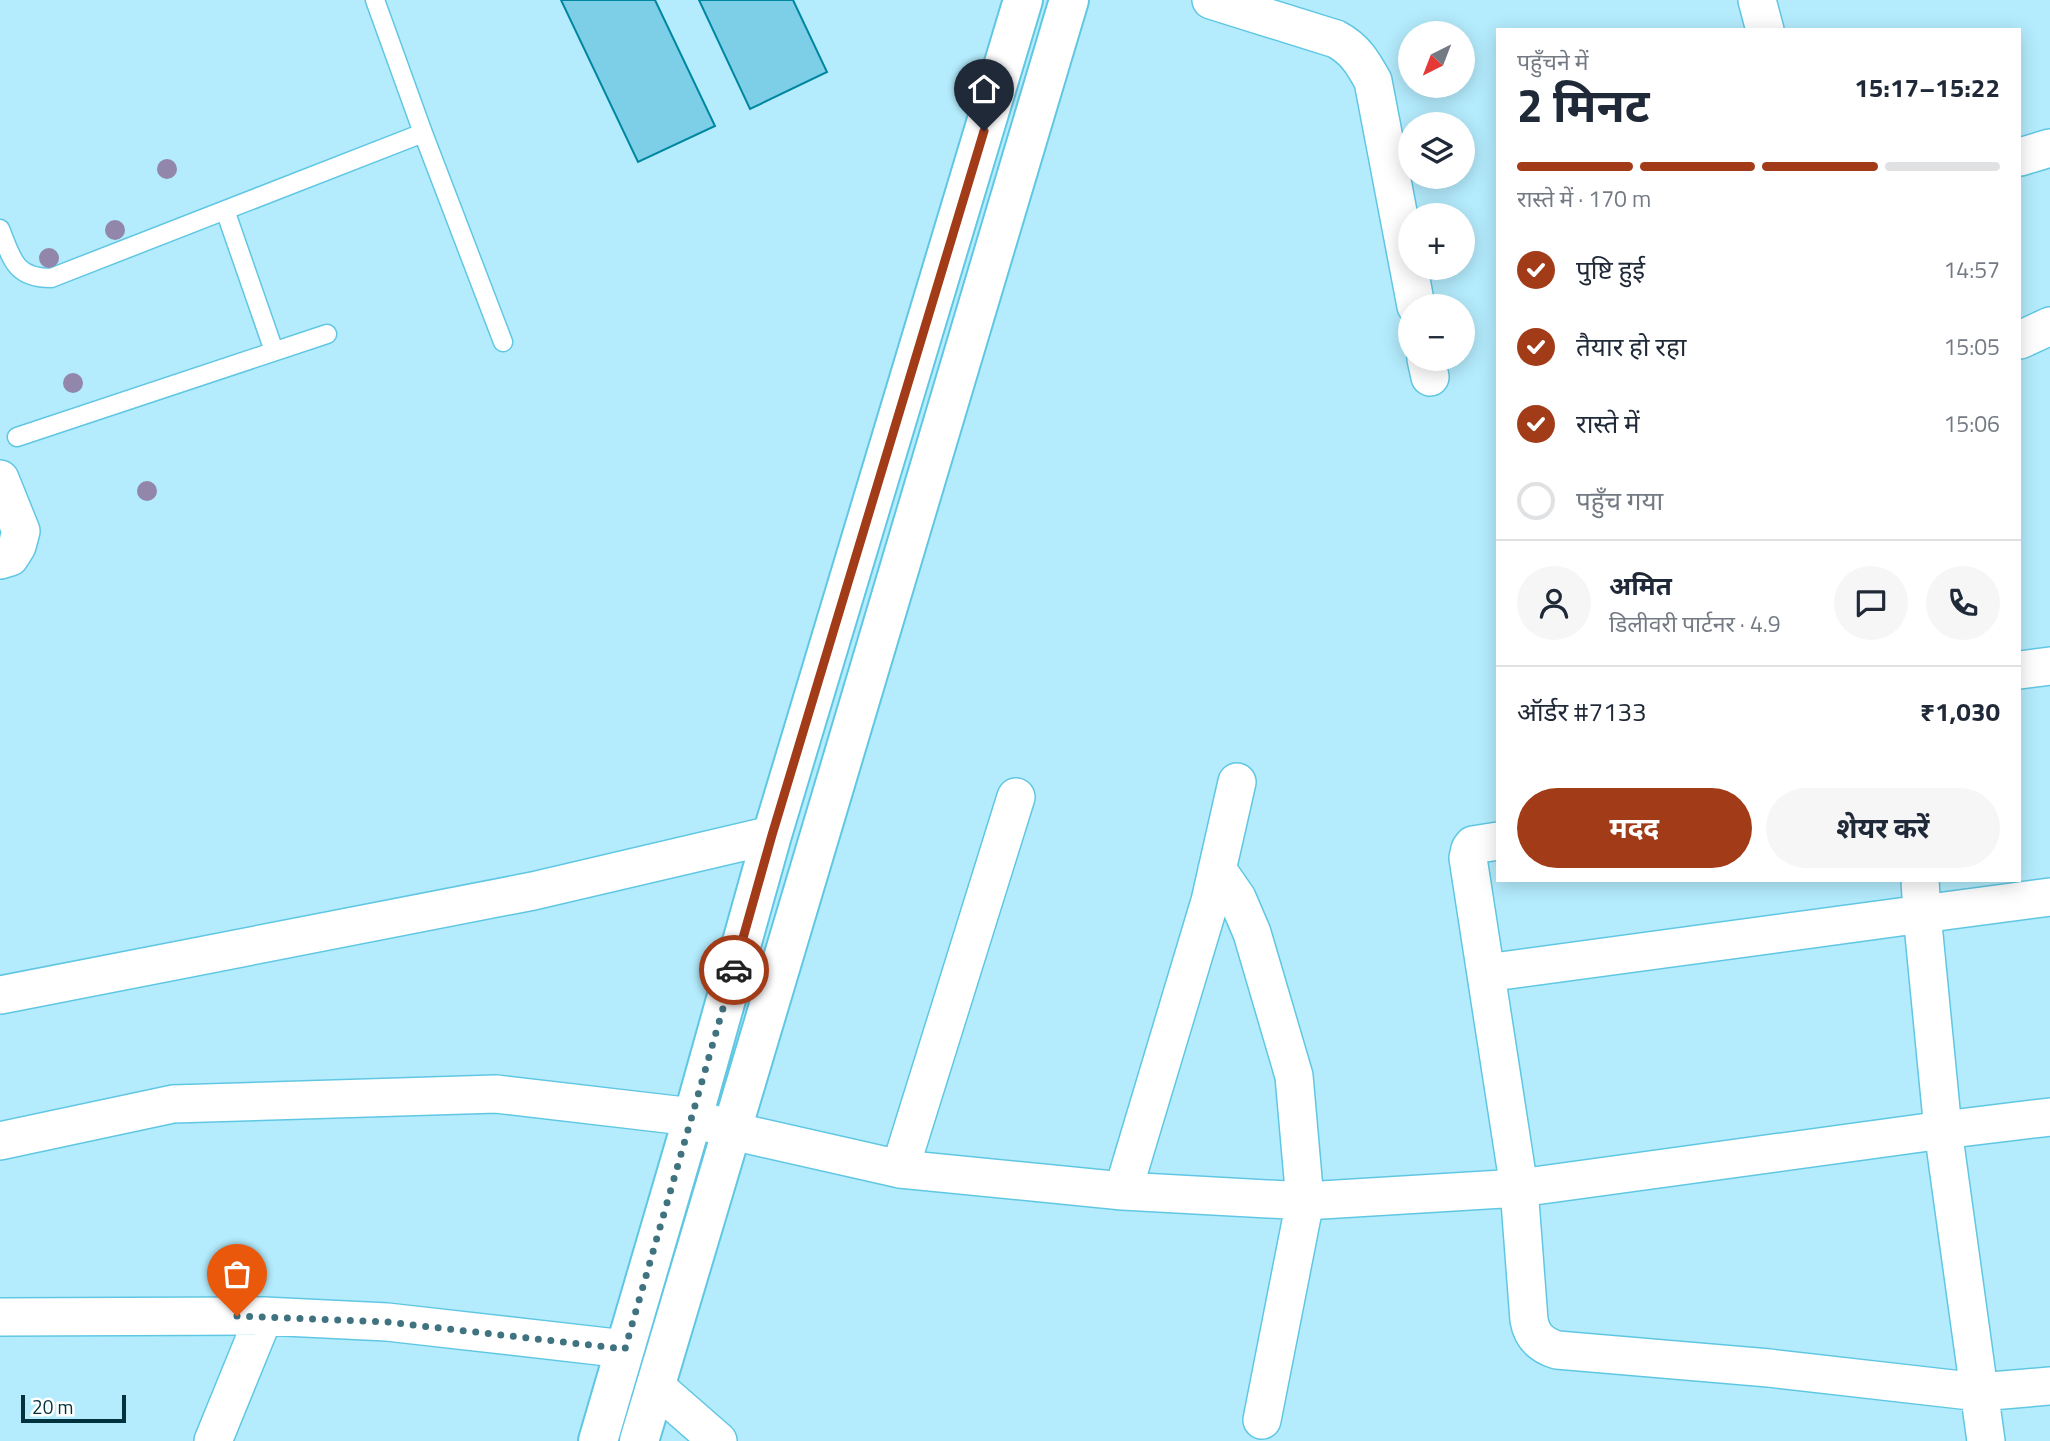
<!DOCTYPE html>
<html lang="hi">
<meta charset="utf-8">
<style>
body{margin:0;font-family:"Titillium Web","Noto Sans Devanagari",sans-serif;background:#f6f6f7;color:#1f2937;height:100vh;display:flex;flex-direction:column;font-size:26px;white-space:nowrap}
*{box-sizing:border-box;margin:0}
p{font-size:23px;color:#747a83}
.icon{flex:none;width:38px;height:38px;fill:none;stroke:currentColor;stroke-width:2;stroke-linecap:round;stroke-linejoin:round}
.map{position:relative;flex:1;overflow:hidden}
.panel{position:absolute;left:1496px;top:28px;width:525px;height:854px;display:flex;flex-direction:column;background:#fff;border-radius:0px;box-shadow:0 4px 18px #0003}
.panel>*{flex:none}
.needle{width:46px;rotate:222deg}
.fabs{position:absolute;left:1398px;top:21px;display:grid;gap:14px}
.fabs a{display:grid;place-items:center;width:77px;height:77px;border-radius:50%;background:#fff;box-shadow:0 4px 18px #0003;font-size:35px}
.scale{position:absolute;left:21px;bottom:18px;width:105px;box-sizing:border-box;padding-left:7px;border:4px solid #02323d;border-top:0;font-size:19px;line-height:24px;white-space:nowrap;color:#02323d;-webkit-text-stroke:5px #fff;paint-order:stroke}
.pin{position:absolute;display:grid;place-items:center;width:60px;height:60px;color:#fff;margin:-72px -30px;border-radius:50% 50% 50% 0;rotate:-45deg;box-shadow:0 0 7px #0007}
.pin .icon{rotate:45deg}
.courier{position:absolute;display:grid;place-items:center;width:70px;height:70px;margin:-35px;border:5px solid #a23c18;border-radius:50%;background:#fff;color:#222;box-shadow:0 2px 9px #0007}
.headline em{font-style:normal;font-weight:700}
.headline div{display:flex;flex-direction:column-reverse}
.headline{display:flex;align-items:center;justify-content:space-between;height:119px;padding:0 21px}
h1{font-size:46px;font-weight:700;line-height:52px}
.bar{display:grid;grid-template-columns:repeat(4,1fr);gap:10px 7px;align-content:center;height:84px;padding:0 21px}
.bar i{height:9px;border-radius:5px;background:#e0e1e3}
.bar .active{background:#a23c18}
.bar p{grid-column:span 4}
.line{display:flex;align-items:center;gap:18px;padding:0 21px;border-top:2px solid #e0e1e3}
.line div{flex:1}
.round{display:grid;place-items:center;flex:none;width:74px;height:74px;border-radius:37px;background:#f6f6f7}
ol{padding:0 21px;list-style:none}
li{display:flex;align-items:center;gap:21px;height:77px}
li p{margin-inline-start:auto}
li .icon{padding:7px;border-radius:50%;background:#a23c18;color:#fff;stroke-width:4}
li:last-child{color:#747a83}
li i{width:38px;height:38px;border:4px solid #e0e1e3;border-radius:50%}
.button{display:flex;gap:14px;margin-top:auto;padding:14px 21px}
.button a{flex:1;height:80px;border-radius:42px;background:#a23c18;color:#fff;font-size:28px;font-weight:700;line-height:80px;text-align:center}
.button a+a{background:#f6f6f7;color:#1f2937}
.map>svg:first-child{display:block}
.building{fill:#7ccfe6;stroke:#0086a0;stroke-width:2}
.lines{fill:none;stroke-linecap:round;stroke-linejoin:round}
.service-casing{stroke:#60c7e3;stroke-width:21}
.minor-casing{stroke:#60c7e3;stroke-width:40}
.secondary-casing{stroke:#60c7e3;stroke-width:42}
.service{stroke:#fff;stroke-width:18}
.minor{stroke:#fff;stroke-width:37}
.secondary{stroke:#fff;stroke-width:38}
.tree{fill:#9286aa}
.done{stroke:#407380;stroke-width:7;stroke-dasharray:0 12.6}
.route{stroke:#a23c18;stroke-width:9}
</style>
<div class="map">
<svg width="2050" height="1441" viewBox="0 0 2050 1441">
<rect width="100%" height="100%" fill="#b4ecfd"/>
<path class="building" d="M561 0H655L715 126 638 162Z
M699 0H793L827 72 750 109Z"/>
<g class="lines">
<g class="service-casing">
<path id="service" d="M375 0 423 133 503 342
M225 210 274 351
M0 229C12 258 14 278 51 278L423 133
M17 437 327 334"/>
</g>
<g class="minor-casing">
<path id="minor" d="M1211 0 1336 39C1355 49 1363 63 1373 81L1416 306
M1757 0 1765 30
M2020 157 2050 148
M2020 340 2050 326
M1426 359 1430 377
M0 479 21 531 17 546 10 557 0 560
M2020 670 2050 666
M1498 841 1473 845 1470 849 1468 858 1519 1188 1529 1320C1532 1337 1541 1345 1557 1350L1769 1368 1979 1392 2050 1386
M1217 869 1237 898 1252 933 1294 1076 1305 1201 1262 1420
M1920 880 1922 914 2050 897
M0 995 533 891 772 835
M0 1141 173 1104 496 1094 693 1117 732 1131 900 1169 1123 1191 1305 1201 1519 1188 1943 1130 1922 914 1486 973
M900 1169 1016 797
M1123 1191 1210 901 1237 782
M0 1317 264 1316 387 1322 625 1349
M655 1386 718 1441
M213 1441 264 1316
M1986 1441 1943 1130 2050 1117"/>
</g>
<g class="secondary-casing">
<path id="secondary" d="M598 1441 693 1117 772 835 1023 0
M639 1441 1069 0"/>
</g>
<use href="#service" class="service"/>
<use href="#minor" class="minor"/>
<use href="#secondary" class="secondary"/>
</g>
<g class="tree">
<circle cx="167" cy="169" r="10"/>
<circle cx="115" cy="230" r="10"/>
<circle cx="49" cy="258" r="10"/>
<circle cx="73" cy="383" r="10"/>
<circle cx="147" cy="491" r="10"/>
</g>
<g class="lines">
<path class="done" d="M237 1316 387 1322 625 1349 734 970"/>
<path class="route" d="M734 970 772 835 984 131"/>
</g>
</svg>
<div class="fabs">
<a><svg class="needle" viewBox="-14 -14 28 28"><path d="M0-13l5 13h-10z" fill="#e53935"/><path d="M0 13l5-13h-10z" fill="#747a83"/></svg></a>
<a><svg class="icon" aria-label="layers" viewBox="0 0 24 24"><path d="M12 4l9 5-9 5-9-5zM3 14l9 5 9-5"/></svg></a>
<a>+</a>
<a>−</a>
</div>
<div class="scale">20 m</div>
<div class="pin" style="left:237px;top:1316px;background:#ea580c"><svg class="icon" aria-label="bag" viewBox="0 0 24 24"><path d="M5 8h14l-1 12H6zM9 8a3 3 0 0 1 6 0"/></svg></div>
<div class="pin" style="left:984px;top:131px;background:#1f2937"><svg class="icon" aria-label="home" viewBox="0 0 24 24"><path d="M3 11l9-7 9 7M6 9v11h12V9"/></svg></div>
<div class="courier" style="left:734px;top:970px"><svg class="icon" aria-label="car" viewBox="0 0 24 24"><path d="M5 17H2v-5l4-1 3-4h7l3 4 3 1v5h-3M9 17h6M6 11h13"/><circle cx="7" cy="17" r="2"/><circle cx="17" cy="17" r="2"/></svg></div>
<section class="panel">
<div class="headline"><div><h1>2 मिनट</h1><p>पहुँचने में</p></div><em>15:17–15:22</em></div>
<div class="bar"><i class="active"></i><i class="active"></i><i class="active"></i><i></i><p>रास्ते में · 170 m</p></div>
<ol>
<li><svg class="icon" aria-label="check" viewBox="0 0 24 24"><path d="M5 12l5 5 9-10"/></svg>पुष्टि हुई<p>14:57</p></li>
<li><svg class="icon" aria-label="check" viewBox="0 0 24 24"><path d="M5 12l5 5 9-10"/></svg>तैयार हो रहा<p>15:05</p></li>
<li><svg class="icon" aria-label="check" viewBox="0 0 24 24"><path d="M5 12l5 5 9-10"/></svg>रास्ते में<p>15:06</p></li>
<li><i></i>पहुँच गया</li>
</ol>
<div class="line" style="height:126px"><a class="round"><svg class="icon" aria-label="person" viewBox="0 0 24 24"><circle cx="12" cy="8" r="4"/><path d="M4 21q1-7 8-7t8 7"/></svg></a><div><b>अमित</b><p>डिलीवरी पार्टनर · 4.9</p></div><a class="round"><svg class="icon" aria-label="chat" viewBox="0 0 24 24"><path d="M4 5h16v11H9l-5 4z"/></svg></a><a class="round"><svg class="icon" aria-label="phone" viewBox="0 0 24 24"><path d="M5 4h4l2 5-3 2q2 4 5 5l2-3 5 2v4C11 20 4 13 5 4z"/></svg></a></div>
<div class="line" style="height:91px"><div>ऑर्डर #7133</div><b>₹1,030</b></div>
<div class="button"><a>मदद</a><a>शेयर करें</a></div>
</section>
</div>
